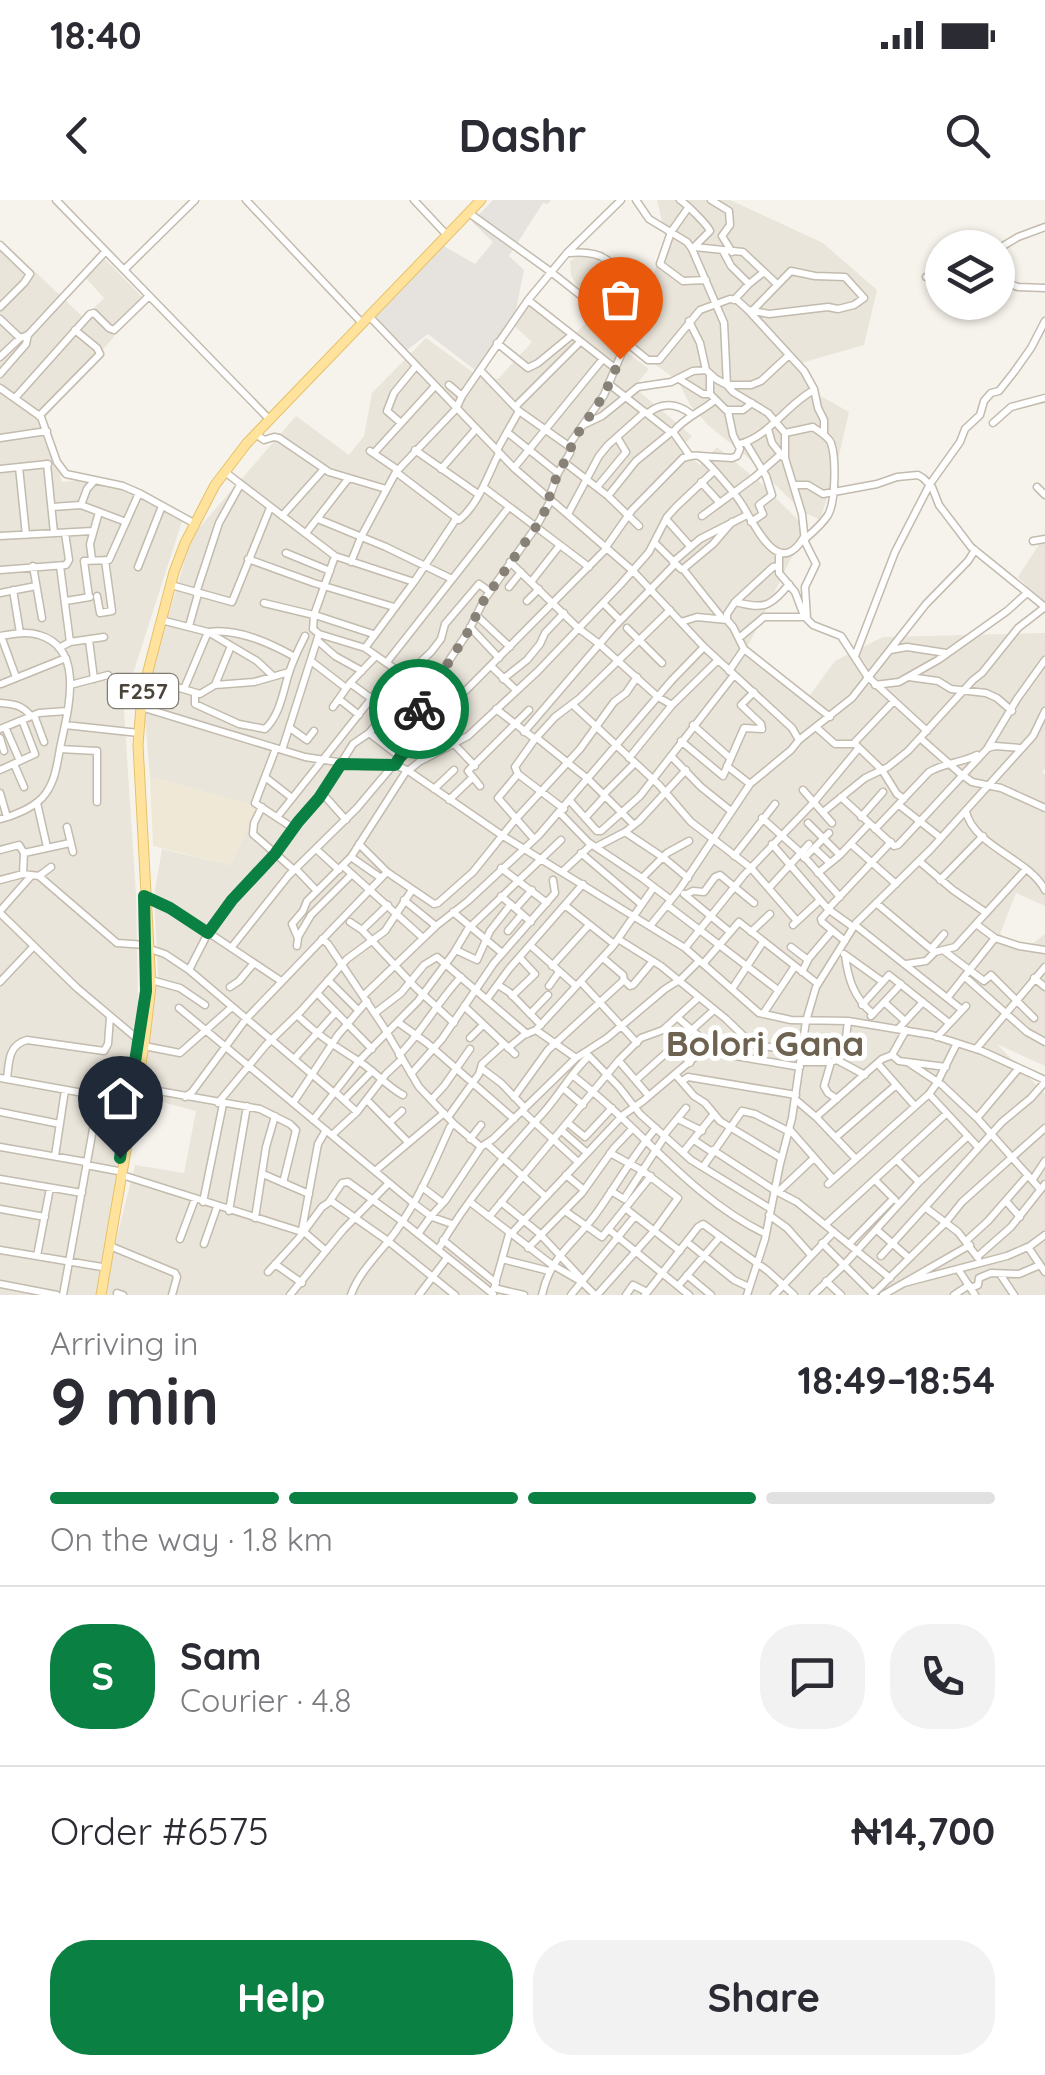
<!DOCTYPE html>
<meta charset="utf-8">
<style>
body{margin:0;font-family:Quicksand,sans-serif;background:#f2f2f3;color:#2b2b33;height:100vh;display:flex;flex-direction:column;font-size:38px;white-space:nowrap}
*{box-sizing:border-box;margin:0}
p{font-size:32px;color:#7c7c81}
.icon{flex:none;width:55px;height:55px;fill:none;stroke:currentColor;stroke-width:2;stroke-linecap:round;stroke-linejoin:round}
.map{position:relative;height:1095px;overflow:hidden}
.sheet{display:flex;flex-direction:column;background:#fff;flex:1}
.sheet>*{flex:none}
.controls{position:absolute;left:925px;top:30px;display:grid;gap:20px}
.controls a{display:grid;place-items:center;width:90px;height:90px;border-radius:50%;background:#fff;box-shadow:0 2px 8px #0004;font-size:50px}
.pin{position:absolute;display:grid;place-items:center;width:85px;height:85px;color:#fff;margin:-102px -42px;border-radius:50% 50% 50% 0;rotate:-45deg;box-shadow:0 0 10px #0007}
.pin .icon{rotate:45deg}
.courier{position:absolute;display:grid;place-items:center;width:100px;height:100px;margin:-50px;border:8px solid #0b8043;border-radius:50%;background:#fff;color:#222;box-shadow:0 2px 12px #0007}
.headline em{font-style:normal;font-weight:700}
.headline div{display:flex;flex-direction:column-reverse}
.headline{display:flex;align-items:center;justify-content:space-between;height:170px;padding:0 50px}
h1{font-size:65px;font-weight:700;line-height:75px}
.bar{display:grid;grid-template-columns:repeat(4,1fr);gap:15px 10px;align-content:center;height:120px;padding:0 50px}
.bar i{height:12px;border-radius:8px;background:#e1e1e2}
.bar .on{background:#0b8043}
.bar p{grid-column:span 4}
.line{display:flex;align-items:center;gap:25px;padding:0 50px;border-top:2px solid #e1e1e2}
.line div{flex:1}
.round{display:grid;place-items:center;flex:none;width:105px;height:105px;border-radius:40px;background:#f2f2f3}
.cta{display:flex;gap:20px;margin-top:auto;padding:20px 50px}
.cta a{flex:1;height:115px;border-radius:40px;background:#0b8043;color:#fff;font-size:40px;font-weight:700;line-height:115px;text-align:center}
.cta a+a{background:#f2f2f3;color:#2b2b33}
.status{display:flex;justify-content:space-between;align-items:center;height:70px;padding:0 50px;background:#fff;direction:ltr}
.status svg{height:28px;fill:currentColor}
header{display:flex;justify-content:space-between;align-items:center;height:130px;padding:0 50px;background:#fff;font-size:45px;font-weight:700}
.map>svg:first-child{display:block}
.residential{fill:#eae5da}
.industrial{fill:#e6e2dd}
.education{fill:#efe8d6}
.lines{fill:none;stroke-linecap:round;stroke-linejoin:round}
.minor-casing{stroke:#c2bbae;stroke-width:9}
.major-casing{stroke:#e6c16a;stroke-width:11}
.minor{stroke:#fff;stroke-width:6}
.major{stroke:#ffe39c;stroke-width:9}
.done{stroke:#878178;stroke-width:10;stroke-dasharray:0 18}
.route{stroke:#0b8043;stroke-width:12}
.labels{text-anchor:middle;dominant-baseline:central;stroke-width:10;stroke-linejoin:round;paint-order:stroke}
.shield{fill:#fff;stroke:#817c74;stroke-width:2.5}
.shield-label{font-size:22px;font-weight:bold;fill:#4b4439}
.district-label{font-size:35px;font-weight:bold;fill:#6e6250;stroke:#fff}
</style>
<div class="status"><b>18:40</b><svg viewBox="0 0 49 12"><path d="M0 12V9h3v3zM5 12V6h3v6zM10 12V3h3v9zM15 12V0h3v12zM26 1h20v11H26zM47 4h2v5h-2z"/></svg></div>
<header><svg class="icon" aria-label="back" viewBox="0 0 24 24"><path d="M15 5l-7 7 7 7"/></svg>Dashr<svg class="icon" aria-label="search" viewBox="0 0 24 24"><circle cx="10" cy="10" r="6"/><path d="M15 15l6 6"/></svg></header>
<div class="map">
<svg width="1045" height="1095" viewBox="0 0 1045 1095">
<rect width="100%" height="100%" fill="#f6f3ec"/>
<path class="residential" d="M657 0H730L823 43 877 90 864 145 794 165 817 194 849 212 835 273 820 320 803 312 745 255 709 226 690 205 678 181 596 122 571 75 570 61 585 52 603 51 616 72 625 97 647 92 666 39Z
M0 43 9 47 84 118 104 98 84 76 103 57 145 100 45 218 62 282 94 279 134 287 184 315 130 483 124 510 136 695 138 807 135 888 98 1095H0Z
M531 99 576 133 587 122 649 169 634 187 692 236 681 248 700 265 717 247 762 284 806 328 748 446 807 499 835 461 883 437 1045 433V568L1042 573 1045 574V706L1016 693 1000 734 1023 751 1045 734V866L997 844 1045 894V1095H106L112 1057 135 965 184 973 196 911 143 897 158 775 154 696 162 649 231 665 257 606 150 577 144 506 155 461 192 336 296 216 349 255 364 236 372 193 426 138 478 176 498 179 532 142 510 122Z
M1045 335V405L1018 377Z"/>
<path class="industrial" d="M493 0H551L548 4 543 3 509 56 524 70 516 110 475 170 428 134 407 150 375 116 442 45 475 64 493 42 472 22Z"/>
<path class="education" d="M150 577 258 606 231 665 153 646Z"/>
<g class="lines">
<g class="minor-casing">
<path id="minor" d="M56 0 269 219
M246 0 362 123
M414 0 444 32
M636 0 649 19 687 42 692 49 724 123 727 185 733 192 768 213 785 233V258L802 314 805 342 816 364 805 387 807 419 813 425 841 436 867 476 927 531
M680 0C685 3 707 24 710 31L693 48
M711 0 729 11 730 25 722 36 732 52
M688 8 671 32 660 64 683 81 706 80
M469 13 551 72 613 121 628 138 604 195 571 242 570 253 558 273 549 298
M0 45 30 74 24 83 0 107
M694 47 743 52 777 84
M998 49 1018 37 1045 27
M723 51 731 66 749 84
M569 53C603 50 616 60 626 94L613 121
M126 68 195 0
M926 77 942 74
M998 80 1018 87 1045 88
M528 100 616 169
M734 100 749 84 764 72
M748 110 769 114 828 107 838 109 854 105 864 98 845 77 815 76 791 71 753 110
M369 116 514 268 633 371 704 447 792 528 799 540
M0 119 20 138
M689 121 700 143 706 170 716 179 727 185H751L761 181 789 155
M497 143 528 168 538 163 572 135
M627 143 648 160H659L700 110 730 99 737 100 748 110 804 171 814 189 818 208 824 220V235
M0 157 20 138 28 135 105 52
M480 170 519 211 570 247
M0 174 26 144 28 135
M710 176V194L726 210H743L752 203
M679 179 703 194H710
M609 184 669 231 673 232 690 256
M449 185 462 196
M0 188 41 217 57 262 66 274 123 286 139 293 190 321
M15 198 90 114 94 113 109 128 114 130 149 96
M515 207 580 142
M648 213C662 202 677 203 691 214
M39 216 100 154 97 148 75 130
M401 223 387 211 394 193 416 166
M993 223 1011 207 1045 198
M583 225 602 216 638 187 671 182 693 171 706 170
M768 229 772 243 783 257
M507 232 558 273
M673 232C685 217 701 212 715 200
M785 233 813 227C818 231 828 236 831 243 836 257 836 301 828 315 823 323 813 332 806 338
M256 234 264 240 274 237 279 238 329 272 386 289
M0 238 47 231
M746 243 766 276 772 295 759 305 763 314 751 322
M739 244C769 237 787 204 814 190
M415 250 478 294
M497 250 519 211
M370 251 398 270
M374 253 435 186
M700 256 732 258 737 256 740 249 733 235 728 211
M564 262 608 296 639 326
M47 264 54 333
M19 267 26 335
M514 268 602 160
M0 269 48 264
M441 269 476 229
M225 272 335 356 414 382
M396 272 459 320C478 305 488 275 499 253
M701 282 719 302
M794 285H808L823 294 877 284 897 277 918 275 923 278 932 287 939 305 971 347 1045 407
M483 287 560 345 531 382
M597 287 626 252 617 237
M1037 287 1045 295
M608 296 636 261 669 234V231
M81 305 87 289 94 281
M52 307 81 305 126 322
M568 314 599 256 608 245 645 212
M282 316 324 269
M702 316 755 277 780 255
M318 319 386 347 452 379
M666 319 690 346
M306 333 348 279
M0 336 93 331
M1033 341 1045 339
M655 343 681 369H683L713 344 732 322
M560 345 589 367
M606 347 632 310 683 258C688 257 694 254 699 256 706 259 736 295 741 303 755 324 778 381 804 337
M286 353 330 371
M779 353V373L795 392 803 413
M335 356 314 415 313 429 319 434 365 448 398 471
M248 359 314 383 394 407
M92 360 90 344 99 312
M351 362 361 337 396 272 456 209 462 196 528 100 567 53 621 0
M510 362 578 428 598 443 658 497 672 505
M673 362 700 339 747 315
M33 366 42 418
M60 366 70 442
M138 367 162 306
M683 369 722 418
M0 370 66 365 69 360 65 333
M171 385 232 402 270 308
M509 387 521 372
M13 390 20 433
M0 393 36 386
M196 393 219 323 240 285
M97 396 100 413 112 411 105 360
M89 397 84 361 109 360 139 293
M66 401 90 397
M527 401 539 389
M735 402C763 409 770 408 789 384
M264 403 318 416 373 434
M603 403 620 420
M476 415 510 447
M161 420 208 432 257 461 273 476
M727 420V414L735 402 773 367 778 366
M681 422 697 417 727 420 733 427 744 449 830 517
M189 426 198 394
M470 427 499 458
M627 428 662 463
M209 432C238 428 270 443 295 457
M0 436C12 434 27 431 39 435 84 448 69 506 62 539 57 560 57 582 42 598 32 608 14 616 0 619
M1 436 16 477
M739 438 764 417H805
M89 440 94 479
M317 440 335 456 362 471
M59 448 70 442 104 437
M365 448 414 382 456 319
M890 450 907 447 946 453
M855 456 895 352 930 284 960 242 965 229 980 215 984 201 991 193 999 191 1014 172 1031 148 1045 121
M311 461 346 488
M387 462 509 307
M491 466 516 490
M413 469 431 452 441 439 445 424 479 384 490 392
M729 471 744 449
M909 477 938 481 951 489 986 493 997 498 1012 511
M146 478 200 494 215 485 254 482 289 472
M503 479 527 460 540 444 545 433 564 413
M350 483 372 499
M1 484 66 458
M435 484 453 503
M70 485 108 475
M215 485 231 446
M875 485 899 482 938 460 1007 411 1027 393
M184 489 208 432
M754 492 741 505 761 524 762 529
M195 493V504L239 524 265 529C282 513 283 488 291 467 295 456 300 446 305 436
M339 499 359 515
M893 502 854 543 882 570 897 594 904 599
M0 503C14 504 22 505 31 516
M572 504 659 585 691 622 751 668 797 721
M141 507 305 557 363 566 395 565 407 570 503 636 685 748 759 813 791 820 848 821 932 835 982 851 1045 880
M333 507 350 483 376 456
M496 509 535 539
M34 515 44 542
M65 525 139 533
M693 525 729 557
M5 527 20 561
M290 528 307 540 314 531
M817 528 835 544H854
M0 529 39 513 67 511
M428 529 446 548
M524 532 614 427 675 364
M369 533 400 557
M0 538 4 551
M537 538 588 579 634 625
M920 538 962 575
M402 539 434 483 468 432 484 400 536 327 551 300
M681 541 723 576 744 528 762 529
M454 544 475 566
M276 548 255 603 293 628
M988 548 995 546 1020 548
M60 549 97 551V602
M282 550 319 434
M671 556 701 587 731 611
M629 558 672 505 718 460
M14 564 24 587
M727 566 750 584
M0 570 35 554 22 520
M408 571 419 562 468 536 538 471 621 384 649 352 667 317 676 307 714 271
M518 574 498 598 534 639
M961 574 972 582 1001 588 1045 608
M265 577 292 598
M480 586 468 571 529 510
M434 589 454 570
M803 590 832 623
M0 593 7 617
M322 593 346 620
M604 594 635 563
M841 597 894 646 898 645 987 549 1017 499 1045 460
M449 600 472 578
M570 601 597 631H601L640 596 734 475
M37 603 47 647
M899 605 941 638
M262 607 254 623 253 634 294 670
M564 609 518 574 515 567 535 539 555 517 580 498 670 410
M823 612 865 578 888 567 908 551 973 480 982 473 1018 428 1045 407
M966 612C975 647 1029 659 1045 690
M560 613 588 642 642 678 671 700
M278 616 375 494 404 466 408 465 433 487
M861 617 883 592
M585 618 605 596
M762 618 800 652 840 697
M808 623 840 655
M67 627 73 652
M875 629 929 572C944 563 961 563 977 555
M625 632 664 658 688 678
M359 644 387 672 434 704 438 703 473 672 514 621 580 549 614 502 626 493 637 477
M772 644 828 709 853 727
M851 644 896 684
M596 647 625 632 639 621 686 570
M814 648 830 663
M316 649 339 670
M0 650 19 645 24 653
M581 653 641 704
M734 656 775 604
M351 657 381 678
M804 658 829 633
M919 661 953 690 985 712
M343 666 423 738
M501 668 547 703
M296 669 316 690
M562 672 591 645
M818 673 840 655 869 624
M23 674 24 653 70 643
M39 676 51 667
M642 678 667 653 689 641
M0 680 23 674 39 676 117 743 146 745
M940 680 983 636
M769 688 809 644
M684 694 730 732
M685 695 693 691 704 692 715 677 720 675 754 703
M501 696 531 722
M147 697 188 719 281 781
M404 700 436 726
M876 703 931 749 935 752 955 747 1026 669
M667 705 778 790
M566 706 614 744
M516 708 532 690
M828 709 891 642
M829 710 821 719 822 722 845 741
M0 711 31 676
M453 712 502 753
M0 713 77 788 140 841
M350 722 362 730 416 788 454 823
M976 724 995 738 1019 746 1045 750
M793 725 820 700
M855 725 961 809
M650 726 679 690 750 584 791 550 799 540 852 498 926 404 968 361 975 350
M362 730 388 705
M508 731 522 714
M751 732 770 714
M298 737 311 715 352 674
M322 739 328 744 383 826 419 887 454 924 481 947
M618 739 661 766 726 819 753 845 802 851
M530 745 576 786
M297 746 298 738 292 724 303 711 307 701 351 657 407 570
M791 747 808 760
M231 748 289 675 357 608 400 557 607 348
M685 748 744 675 814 602 858 549
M150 749 165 754 189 770 334 893
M931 749 944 734
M456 750 477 760 490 731 511 704
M943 750 984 781 991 775 1034 818
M844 754 883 782
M845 755C848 779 854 798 873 814
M603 758 623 775 624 780
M703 764 739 722 818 784
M906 764 926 761 935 752
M552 766 589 725
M189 770 208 733 225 709 261 671 298 622 319 598 353 544 369 533 398 499
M802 772 809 758 832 731
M965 777 1027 832 1045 842
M1034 778 1045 787
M151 780 180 788 205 805
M328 780 358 810
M0 782 34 746
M581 782 637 843
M498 785 509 792 541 825
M549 786 559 772
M230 787 239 781 254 763
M732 789 763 742
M317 793 372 849
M363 796 436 726 468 701 539 635 672 480 704 447
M512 796 535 774 520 758
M948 797 995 738
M487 799 509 769 583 684
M884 802 905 821
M862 805 889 775 949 823
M464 806 515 854
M179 808 412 1002 432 1017 452 1024
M375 813 401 793 424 765 437 757 527 834
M530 814 548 795
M763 814 795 766
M297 815C316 834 335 846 357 860 374 870 386 886 403 895
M871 816 901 784
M677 817 718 853 800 867
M399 823 427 843 514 919
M899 828 923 802
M536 830 613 746 654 687
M937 837 966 806
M470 838 483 825
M683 839 699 855
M144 846 180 853 232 807
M675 846 690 863
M508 848 524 835 536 830 576 858
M976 849 1045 767
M399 855C423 831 438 801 461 777
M892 855 899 861 946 867
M589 856 619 887 640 914 691 960 771 1009
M294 859 336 812
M838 859 844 854 848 821
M619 861 649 896
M801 862H831L837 860 865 875
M831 862 824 886 828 893 837 899
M909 863 942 885 977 918 1040 989
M878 864 914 905
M481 868 501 883 525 908
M411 874 442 839 494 763 555 693 553 680
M675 874 694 896 705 903 720 921 781 958
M572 875C639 925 689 997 766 1034
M0 878 133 902
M7 879C9 862 8 845 27 840L104 851 108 844 110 817
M636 880 714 810
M682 881 688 877 796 895
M136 887 260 909 290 924 296 930 283 983
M563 888 583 905
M335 892 357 912
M929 894 978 947
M185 897 192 892 246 819 387 672
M514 897 548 850 624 780 630 786 633 785 653 761
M432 899 444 886 470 849
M344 900 372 871
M367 900 408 942
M796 900 816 917 855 958
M218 903 266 845 301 811 347 759 385 731 412 690
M293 903 338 835 367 801
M522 911 578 962
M0 912 60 924
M448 917 479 874 482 864 504 844
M816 917 882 859 892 855 906 830
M977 918 1019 868
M678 919 702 931
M313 920 359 861 418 801 453 754 468 729 561 640
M390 922 402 911
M568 923 585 937 612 908
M790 930 833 979
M562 931 586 952
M332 935 357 912 386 874 402 859
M664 935 686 908
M836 937 895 886
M470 939 481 925
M694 940 712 952
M487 944 546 997
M0 947 86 962
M713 950 774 990 797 1002 890 1078
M684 951 714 914
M55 956 65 890
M897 960 919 982
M86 965 118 971
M703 967 742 911 755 914 788 931
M375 971 444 913
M263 974 309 994
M122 975 302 1032
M566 975 584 990
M0 979 82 993
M1033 979 1045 961
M875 980 895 1000
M828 984 929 894 937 883 957 843
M422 987 443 1003
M611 991 624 999 665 936
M779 991 814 958
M1006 1001 1020 1017
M203 1002 223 904
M329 1002 342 983 348 982 402 1021 493 1094
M470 1002 551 1064 582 1082 595 1095
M501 1002 539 1033 580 1077
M625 1008 680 1051
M926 1008 958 1032 978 1058
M0 1009 45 1017
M229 1011 247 906
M565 1011 602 1037 651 976
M769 1015 787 1028 811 1055
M489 1017 619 860 641 838 663 830 698 798
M255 1018 266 947 275 916
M825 1025 946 914
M608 1029 689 1095
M302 1030 318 944 326 930
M877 1030 909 1058
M303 1031 326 1051
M418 1034 431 1016 445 1001 481 947 493 939 576 858 607 838 665 789 681 779 699 761
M511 1034 623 915 643 901 708 846
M180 1039 195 999
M443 1040 496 1083
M966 1041 988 1021 1028 975
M687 1042 734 1080 749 1087
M822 1043 873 1094
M204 1044 217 1007
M849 1044 893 999
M110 1046 175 1073 177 1077 172 1095
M1028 1047 1045 1072
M528 1048 582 993 614 948 632 929
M0 1050 102 1067
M438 1050C467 999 505 955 544 912 560 894 571 873 589 856
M37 1056 50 988
M881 1056 1002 922 1031 898 1045 882
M977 1057 1011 1027 1045 984
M502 1059 549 1071
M275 1064 302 1083
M958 1069 975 1095
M268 1072 299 1038 322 1007 331 1001 388 1041 455 1095
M1000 1074 1014 1095
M687 1075 711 1095
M826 1081 841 1095
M904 1083 1007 1056 1030 1046 1045 1035
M0 1084 57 1095
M495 1084 509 1034
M678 1086 720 1037
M494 1088 524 1095
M971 1088 978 1085 979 1078 991 1073 1019 1074 1040 1065
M117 1093 123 1095
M63 1095 99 896
M290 1095 343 1030 389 983
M351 1095C359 1071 382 1051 396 1031 419 999 434 963 450 927L454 924
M419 1095 447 1058
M542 1095C551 1054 575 1044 598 1011 617 984 634 954 656 928
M571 1095 635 1016
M597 1095 654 1031 678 998 643 971 610 953
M626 1095 633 1085 647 1092
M645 1095 698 1027 703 1024 768 1071 794 1095
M747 1095 765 1039 780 964 792 918 806 821 816 787 856 723 931 649 1033 536 1045 511
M774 1095 834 1032
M813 1095 843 1066 919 982 968 936
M872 1095 946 1022 962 1002 1045 928
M883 1095 970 1045
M954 1095 969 1085"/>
</g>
<g class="major-casing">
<path id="major" d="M101 1095 144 846 151 786 138 545 142 494 174 372 185 343 215 285 247 243 481 0"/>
</g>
<use href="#minor" class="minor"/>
<use href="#major" class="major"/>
</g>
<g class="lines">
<path class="done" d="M419 509 468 432 484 400 536 327 551 300 549 298 558 273 570 253 572 242 604 195 620 159"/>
<path class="route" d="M120 958 146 791 144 696 170 708 208 733 232 700 275 654 298 622 319 598 341 564 395 565 400 557 428 528 414 516 419 509"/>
</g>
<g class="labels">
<rect class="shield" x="108" y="474" width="70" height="34" rx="8"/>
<g class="shield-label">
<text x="143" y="491">F257</text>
</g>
<g class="district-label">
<text x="765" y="843">Bolori Gana</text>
</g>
</g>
</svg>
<div class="controls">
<a><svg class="icon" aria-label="layers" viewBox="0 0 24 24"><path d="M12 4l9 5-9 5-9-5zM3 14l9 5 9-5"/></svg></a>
</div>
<div class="pin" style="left:620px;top:159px;background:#ea580c"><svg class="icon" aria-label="bag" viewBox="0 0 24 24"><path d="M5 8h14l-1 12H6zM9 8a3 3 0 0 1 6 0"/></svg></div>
<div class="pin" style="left:120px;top:958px;background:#1f2937"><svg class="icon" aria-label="home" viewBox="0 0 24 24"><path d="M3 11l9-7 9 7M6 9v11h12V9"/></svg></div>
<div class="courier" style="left:419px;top:509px"><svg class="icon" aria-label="bike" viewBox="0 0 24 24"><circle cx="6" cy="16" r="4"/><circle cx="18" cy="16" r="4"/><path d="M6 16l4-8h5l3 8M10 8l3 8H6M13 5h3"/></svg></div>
</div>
<section class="sheet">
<div class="headline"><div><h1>9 min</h1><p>Arriving in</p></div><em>18:49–18:54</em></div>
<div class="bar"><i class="on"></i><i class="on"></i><i class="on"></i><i></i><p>On the way · 1.8 km</p></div>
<div class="line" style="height:180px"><b class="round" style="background:#0b8043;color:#fff">S</b><div><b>Sam</b><p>Courier · 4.8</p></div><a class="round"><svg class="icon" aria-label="chat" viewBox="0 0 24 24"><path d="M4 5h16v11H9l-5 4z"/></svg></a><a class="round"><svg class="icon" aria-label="phone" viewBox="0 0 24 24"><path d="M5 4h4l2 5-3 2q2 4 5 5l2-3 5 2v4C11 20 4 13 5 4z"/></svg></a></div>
<div class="line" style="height:130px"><div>Order #6575</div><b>₦14,700</b></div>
<div class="cta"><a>Help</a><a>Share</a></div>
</section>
